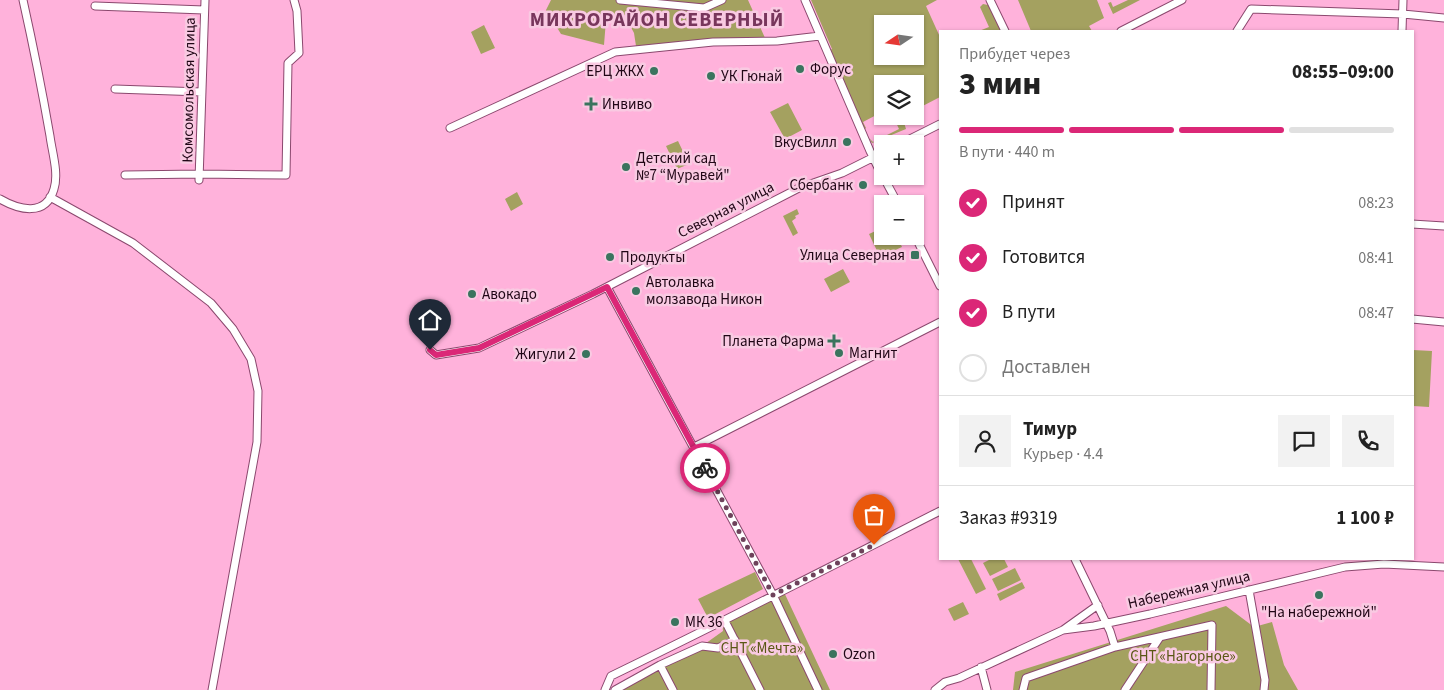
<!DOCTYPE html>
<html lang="ru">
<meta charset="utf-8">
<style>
body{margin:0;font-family:"Source Sans 3",sans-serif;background:#f2f2f2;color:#222;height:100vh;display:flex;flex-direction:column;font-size:19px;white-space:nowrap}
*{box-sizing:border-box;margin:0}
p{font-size:16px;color:#767676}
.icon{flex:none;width:28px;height:28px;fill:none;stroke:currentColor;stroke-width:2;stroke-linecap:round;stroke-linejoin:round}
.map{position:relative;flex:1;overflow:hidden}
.drawer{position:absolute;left:939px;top:30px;width:475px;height:530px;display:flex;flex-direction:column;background:#fff;border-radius:0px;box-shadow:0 1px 4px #0004}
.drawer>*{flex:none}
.needle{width:32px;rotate:257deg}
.buttons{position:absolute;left:874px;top:15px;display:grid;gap:10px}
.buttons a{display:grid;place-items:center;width:50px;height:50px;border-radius:0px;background:#fff;box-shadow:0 1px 4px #0004;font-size:25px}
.pin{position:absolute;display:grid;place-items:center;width:42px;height:42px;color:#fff;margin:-51px -21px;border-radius:50% 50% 50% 0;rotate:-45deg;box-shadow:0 0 5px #0007}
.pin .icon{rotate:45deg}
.courier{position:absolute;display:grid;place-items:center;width:50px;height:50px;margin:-25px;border:4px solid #db2777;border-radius:50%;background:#fff;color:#222;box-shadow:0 1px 6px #0007}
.summary em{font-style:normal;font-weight:800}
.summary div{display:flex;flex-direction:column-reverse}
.summary{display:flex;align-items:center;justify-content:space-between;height:85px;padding:0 20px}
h1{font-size:32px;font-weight:800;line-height:38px}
.bar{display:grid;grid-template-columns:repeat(4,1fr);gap:8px 5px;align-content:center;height:60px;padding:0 20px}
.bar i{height:6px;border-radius:4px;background:#e0e0e0}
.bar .selected{background:#db2777}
.bar p{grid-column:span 4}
.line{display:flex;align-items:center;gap:12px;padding:0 20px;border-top:1px solid #e0e0e0}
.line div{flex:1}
.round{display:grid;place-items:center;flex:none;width:52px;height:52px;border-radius:0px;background:#f2f2f2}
ol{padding:0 20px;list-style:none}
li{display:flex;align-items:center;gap:15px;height:55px}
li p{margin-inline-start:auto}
li .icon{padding:5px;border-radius:50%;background:#db2777;color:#fff;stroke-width:4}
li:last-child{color:#767676}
li i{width:28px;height:28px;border:2px solid #e0e0e0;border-radius:50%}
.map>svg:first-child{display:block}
.green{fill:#a4a160;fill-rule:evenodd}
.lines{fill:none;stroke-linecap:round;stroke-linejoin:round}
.minor-casing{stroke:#8b486e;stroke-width:9}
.minor{stroke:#fff;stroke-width:7}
.done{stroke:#6e425b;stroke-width:5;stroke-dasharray:0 9}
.route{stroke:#db2777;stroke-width:6}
.poi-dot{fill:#3a745e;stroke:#f9cae2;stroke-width:2}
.labels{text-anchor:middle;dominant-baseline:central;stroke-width:5;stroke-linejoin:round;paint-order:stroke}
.poi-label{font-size:15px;fill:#200616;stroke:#f9cae2;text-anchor:start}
.street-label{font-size:15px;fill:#200616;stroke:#f9cae2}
.park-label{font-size:15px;fill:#5a5715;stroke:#f9cae2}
.district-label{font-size:20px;font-weight:bold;letter-spacing:1px;fill:#78365c;stroke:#f9cae2}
</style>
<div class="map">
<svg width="1444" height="690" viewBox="0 0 1444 690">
<rect width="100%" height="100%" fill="#ffb2db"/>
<path class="green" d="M551 0H748L765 38 636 46 634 33 623 12 606 20 604 45 561 34 546 10Z
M811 0H937L926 6 940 37V97L915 110V84H882V112L863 122 866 128 865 129 827 52 832 49ZM882 24H915V56H882Z
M1018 0H1097L1104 18 1089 26 1092 31H1031Z
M1128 0H1140L1113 14 1108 3 1111 2 1113 7Z
M983 4 988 5 1001 31H979L989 27 980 7Z
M484 25 495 48 481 54 471 32Z
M788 103 802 130 785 139 770 112Z
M893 116H902L906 129 872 143 869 138 873 142 899 129Z
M678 141 689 164 677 169 666 146Z
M517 192 523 204 511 211 505 199Z
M797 209 799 214 795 216 796 218 792 221 798 233 793 236 783 216Z
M882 228V236H897L902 247 880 257 869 234Z
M843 269 850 282 831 292 824 279Z
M1413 350 1432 351 1429 407 1413 406Z
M958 559H971L986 589 976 594Z
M991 559H1004L1008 567 990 576 983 563Z
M1015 568 1021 580 998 591 992 579Z
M755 572 763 589 708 618 698 599Z
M1022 582 1025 588 1000 601 997 594Z
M783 590 830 690H615L702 646 723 631 722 620Z
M963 602 969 614 954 621 948 609Z
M1226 606 1254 627 1272 622 1284 665 1298 690H1013L1015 672Z"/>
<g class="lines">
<g class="minor-casing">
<path id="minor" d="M620 0 704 8 722 0
M805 0 870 151 882 176
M990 0 1005 31
M95 6 204 10
M1121 31 1182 0
M1237 31 1251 9 1403 14 1444 18
M1402 31 1403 0
M115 89 202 92
M450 128 615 52 713 42 777 41 820 36
M900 144 940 124
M125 175 200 174 286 175 288 63 299 53 297 11 294 0
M883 176 898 204
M199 180 205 0
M50 197 133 243 211 303 233 329 251 359 258 391 257 442 212 690
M0 199C19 210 46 217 54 189 59 173 52 152 50 136 42 90 33 45 23 0
M1412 224 1444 226
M915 236 940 286
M607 287 773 595 818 690
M1412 319 1444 322
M430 350 436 355 479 348 593 294 799 188 842 173 882 153
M694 447 940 322
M1075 559 1110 631 1115 647
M1249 590 1265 680 1264 690
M725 621 760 690
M1063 630 1094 626 1150 614 1345 567 1384 564 1444 567
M660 665 673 690
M981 667 987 690
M605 690 611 676C721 623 830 567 940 511
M615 690 660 665 702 646 718 648 735 640
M935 690 945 682 959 678 1063 630 1098 605
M1023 690 1026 678 1115 647 1212 625 1211 690
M1125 690 1160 637"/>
</g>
<use href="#minor" class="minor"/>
</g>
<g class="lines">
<path class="done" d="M705 468 773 595 874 545"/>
<path class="route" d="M430 350 436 355 479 348 607 287 705 468"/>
</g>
<g class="poi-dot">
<circle cx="800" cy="69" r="5"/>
<circle cx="654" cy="71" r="5"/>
<circle cx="711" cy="76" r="5"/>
<path d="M588.5 96.5h5v5h5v5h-5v5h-5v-5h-5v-5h5z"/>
<circle cx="847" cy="142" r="5"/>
<circle cx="626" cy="167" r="5"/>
<circle cx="863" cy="185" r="5"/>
<rect x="910" y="250" width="10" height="10" rx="2.5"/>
<circle cx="610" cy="257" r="5"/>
<circle cx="636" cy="291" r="5"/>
<circle cx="472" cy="294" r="5"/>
<path d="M831.5 333.5h5v5h5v5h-5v5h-5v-5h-5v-5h5z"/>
<circle cx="839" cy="353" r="5"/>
<circle cx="586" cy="354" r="5"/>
<circle cx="1319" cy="595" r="5"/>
<circle cx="675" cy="622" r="5"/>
<circle cx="833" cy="654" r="5"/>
</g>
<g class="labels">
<g class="poi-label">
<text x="810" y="69">Форус</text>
<text x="644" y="71" text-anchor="end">ЕРЦ ЖКХ</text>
<text x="721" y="76">УК Гюнай</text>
<text x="602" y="104">Инвиво</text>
<text x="837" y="142" text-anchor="end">ВкусВилл</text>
<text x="636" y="158">Детский сад<tspan x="636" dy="17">№7 “Муравей"</tspan></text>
<text x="853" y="185" text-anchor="end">Сбербанк</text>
<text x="905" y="255" text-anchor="end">Улица Северная</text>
<text x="620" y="257">Продукты</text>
<text x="646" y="282">Автолавка<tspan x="646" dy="17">молзавода Никон</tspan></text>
<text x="482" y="294">Авокадо</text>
<text x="824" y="341" text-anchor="end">Планета Фарма</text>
<text x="849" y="353">Магнит</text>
<text x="576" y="354" text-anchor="end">Жигули 2</text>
<text x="1319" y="612" text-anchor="middle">"На набережной"</text>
<text x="685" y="622">МК 36</text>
<text x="843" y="654">Ozon</text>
</g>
<g class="street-label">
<text transform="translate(189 90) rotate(-89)">Комсомольская улица</text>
<text transform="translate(726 210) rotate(-27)">Северная улица</text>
<text transform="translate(1189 590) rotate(-13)">Набережная улица</text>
</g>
<g class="park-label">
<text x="762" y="648">СНТ «Мечта»</text>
<text x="1183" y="656">СНТ «Нагорное»</text>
</g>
<g class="district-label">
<text x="657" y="20">МИКРОРАЙОН СЕВЕРНЫЙ</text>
</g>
</g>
</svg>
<div class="buttons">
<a><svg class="needle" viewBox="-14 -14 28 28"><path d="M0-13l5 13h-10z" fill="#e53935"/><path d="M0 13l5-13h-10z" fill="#767676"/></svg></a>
<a><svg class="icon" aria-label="layers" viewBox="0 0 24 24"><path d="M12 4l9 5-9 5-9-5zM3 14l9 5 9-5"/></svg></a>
<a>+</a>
<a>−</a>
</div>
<div class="pin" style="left:874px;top:545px;background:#ea580c"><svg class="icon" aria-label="bag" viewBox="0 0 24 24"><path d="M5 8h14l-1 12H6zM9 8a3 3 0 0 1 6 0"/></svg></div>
<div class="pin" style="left:430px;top:350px;background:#1f2937"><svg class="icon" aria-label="home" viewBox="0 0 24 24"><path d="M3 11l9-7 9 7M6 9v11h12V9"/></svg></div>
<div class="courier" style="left:705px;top:468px"><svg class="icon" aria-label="bike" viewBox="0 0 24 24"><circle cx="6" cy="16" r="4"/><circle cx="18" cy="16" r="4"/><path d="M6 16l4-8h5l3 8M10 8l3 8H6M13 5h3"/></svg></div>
<section class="drawer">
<div class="summary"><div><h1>3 мин</h1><p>Прибудет через</p></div><em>08:55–09:00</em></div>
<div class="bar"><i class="selected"></i><i class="selected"></i><i class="selected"></i><i></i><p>В пути · 440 m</p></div>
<ol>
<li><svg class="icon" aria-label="check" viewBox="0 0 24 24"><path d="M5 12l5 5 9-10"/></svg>Принят<p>08:23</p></li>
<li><svg class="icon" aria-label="check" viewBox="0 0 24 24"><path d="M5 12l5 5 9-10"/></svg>Готовится<p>08:41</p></li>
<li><svg class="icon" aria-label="check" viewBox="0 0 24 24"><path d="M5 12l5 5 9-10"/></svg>В пути<p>08:47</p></li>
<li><i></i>Доставлен</li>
</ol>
<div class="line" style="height:90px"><a class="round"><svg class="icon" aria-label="person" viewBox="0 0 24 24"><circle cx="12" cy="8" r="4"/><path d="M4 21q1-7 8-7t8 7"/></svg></a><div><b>Тимур</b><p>Курьер · 4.4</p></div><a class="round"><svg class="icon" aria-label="chat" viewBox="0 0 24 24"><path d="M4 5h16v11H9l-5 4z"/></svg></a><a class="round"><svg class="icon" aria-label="phone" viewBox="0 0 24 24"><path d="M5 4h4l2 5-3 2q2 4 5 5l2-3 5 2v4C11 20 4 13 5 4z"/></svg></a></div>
<div class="line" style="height:65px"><div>Заказ #9319</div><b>1 100 ₽</b></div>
</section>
</div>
